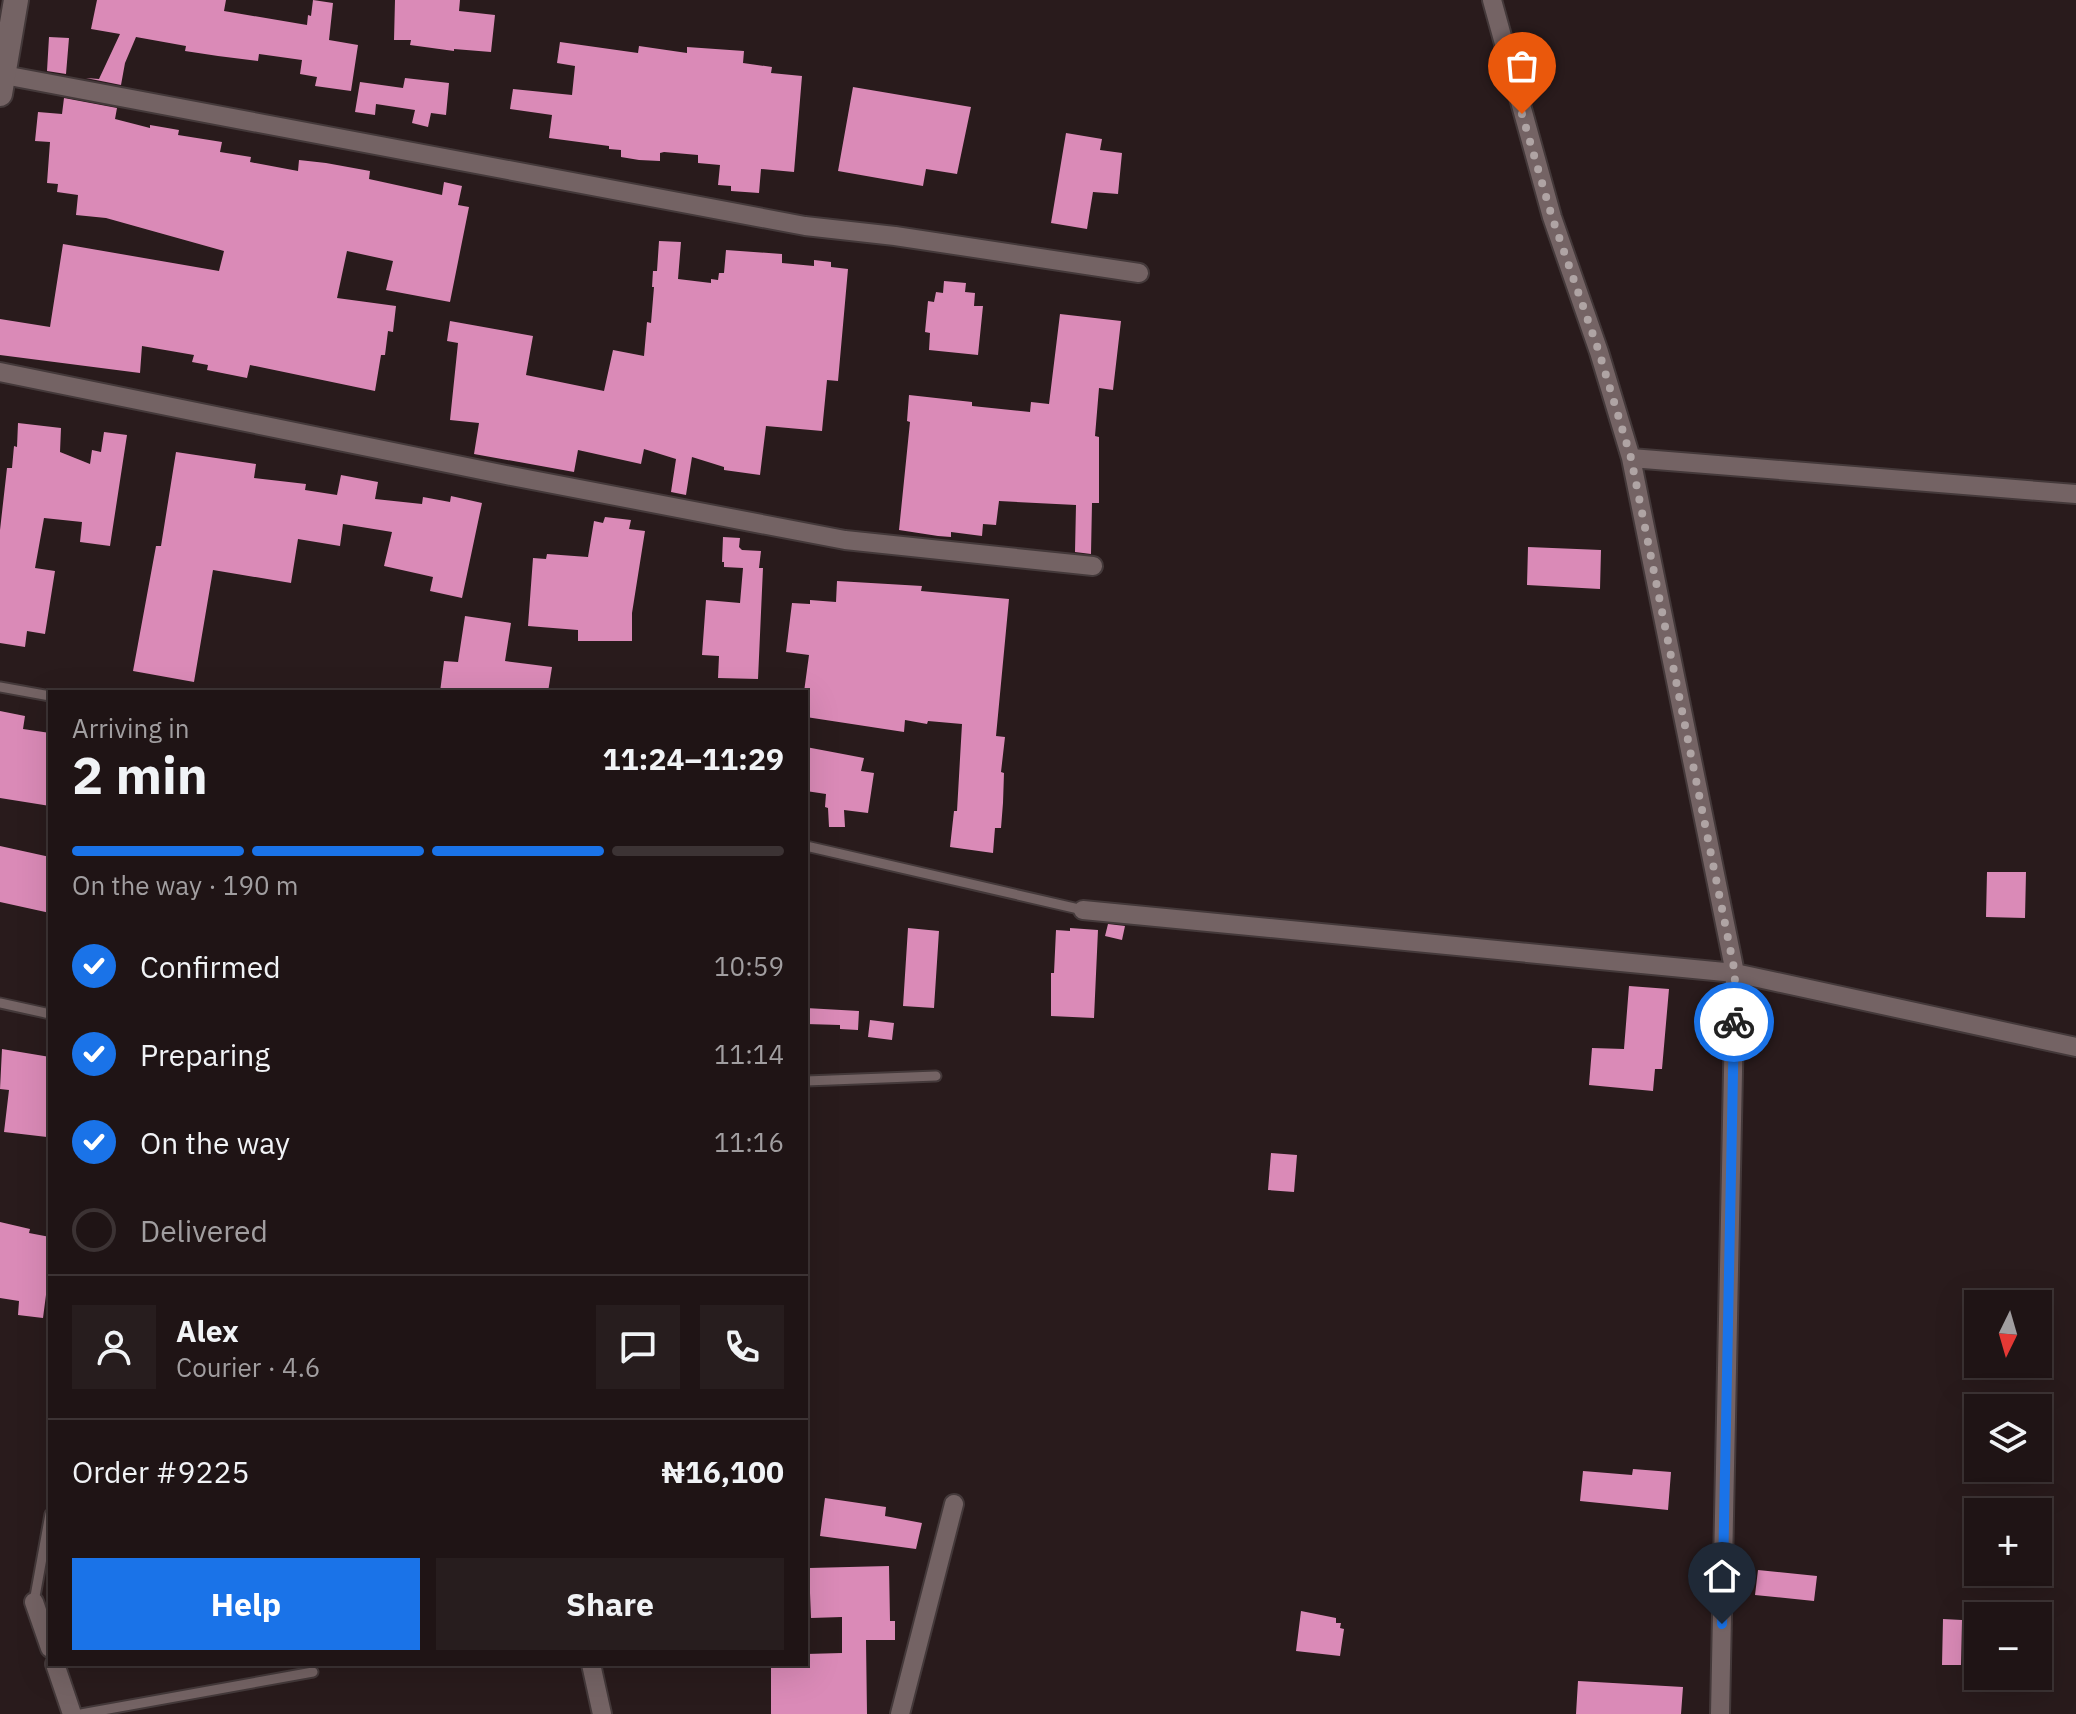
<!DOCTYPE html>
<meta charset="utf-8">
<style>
body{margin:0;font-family:"IBM Plex Sans",sans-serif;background:#271d1e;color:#f1f3f6;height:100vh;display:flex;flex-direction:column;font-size:30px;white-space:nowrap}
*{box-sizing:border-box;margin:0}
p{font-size:26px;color:#a19ea0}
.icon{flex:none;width:44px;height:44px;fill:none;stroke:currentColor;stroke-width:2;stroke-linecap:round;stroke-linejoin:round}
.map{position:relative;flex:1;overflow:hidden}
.drawer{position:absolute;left:48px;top:690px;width:760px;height:976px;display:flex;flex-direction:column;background:#1f1415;border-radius:0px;box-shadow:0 8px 32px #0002,0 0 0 2px #3c3334}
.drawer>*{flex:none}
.needle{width:52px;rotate:185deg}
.controls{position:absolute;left:1964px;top:1290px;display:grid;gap:16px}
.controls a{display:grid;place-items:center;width:88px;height:88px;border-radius:0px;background:#1f1415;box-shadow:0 8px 32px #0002,0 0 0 2px #3c3334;font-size:40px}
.pin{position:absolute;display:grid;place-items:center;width:68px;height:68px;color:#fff;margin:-82px -34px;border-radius:50% 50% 50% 0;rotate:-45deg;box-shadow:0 0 8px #0007}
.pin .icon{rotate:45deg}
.courier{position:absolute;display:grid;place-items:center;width:80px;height:80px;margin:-40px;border:6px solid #1a73e8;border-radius:50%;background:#fff;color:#222;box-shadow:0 2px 10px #0007}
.head em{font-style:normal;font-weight:800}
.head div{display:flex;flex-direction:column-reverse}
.head{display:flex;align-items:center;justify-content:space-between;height:136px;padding:0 24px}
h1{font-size:52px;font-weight:800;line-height:60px}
.bar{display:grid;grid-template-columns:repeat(4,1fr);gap:12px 8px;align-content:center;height:96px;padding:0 24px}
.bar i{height:10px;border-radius:6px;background:#3c3334}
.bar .active{background:#1a73e8}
.bar p{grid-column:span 4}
.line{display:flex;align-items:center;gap:20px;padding:0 24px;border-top:2px solid #3c3334}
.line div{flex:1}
.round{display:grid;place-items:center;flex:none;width:84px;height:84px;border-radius:0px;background:#271d1e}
ol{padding:0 24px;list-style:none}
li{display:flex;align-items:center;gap:24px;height:88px}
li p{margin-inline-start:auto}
li .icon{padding:8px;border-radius:50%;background:#1a73e8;color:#fff;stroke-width:4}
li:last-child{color:#a19ea0}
li i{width:44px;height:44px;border:4px solid #3c3334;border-radius:50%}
.cta{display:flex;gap:16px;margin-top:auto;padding:16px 24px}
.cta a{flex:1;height:92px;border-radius:0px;background:#1a73e8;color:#fff;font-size:32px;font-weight:800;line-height:92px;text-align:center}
.cta a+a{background:#271d1e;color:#f1f3f6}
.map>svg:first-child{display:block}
.building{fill:#da8ab7}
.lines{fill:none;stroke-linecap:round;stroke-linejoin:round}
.lane-casing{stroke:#44393a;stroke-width:13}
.street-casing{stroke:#44393a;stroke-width:22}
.secondary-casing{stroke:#44393a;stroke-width:28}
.lane{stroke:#746364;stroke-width:9}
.street{stroke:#746364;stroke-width:18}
.secondary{stroke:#746364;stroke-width:24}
.done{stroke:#afa4a4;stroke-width:8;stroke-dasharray:0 14.4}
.route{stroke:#1a73e8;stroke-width:10}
</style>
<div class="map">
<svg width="2076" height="1714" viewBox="0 0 2076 1714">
<rect width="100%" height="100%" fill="#291b1c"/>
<path class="building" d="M97 0H226L224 11 307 25 308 15 311 16 313 0 333 3 329 40 358 45 351 91 315 86 317 77 300 74 302 60 259 54 258 61 218 56 185 51 186 46 136 37 125 63 121 85 86 78 99 79 120 34 91 29Z
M395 0H460L459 11 495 15 491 52 454 49V51L410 45 411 40H394Z
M49 37 69 38 66 74 47 71Z
M560 42 638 53 639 46 687 53V47L744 51 743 63 772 67 771 73 802 76 794 172 761 169 759 193 731 191V186L718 185 720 165 698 163V155L664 152 660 153V161L639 160 621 157V150L609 149V146L549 138 552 115 510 109 513 89 572 95 575 66 557 63Z
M405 78 449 83 446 115 431 113 428 127 412 123 415 110 376 104 375 115 355 112 360 82 403 88Z
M853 87 971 107 957 174 926 169 923 186 838 171Z
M64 98 117 108 115 119 150 128V125L179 130 178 135 222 142 220 152 251 157 250 162 298 171 299 160 326 163 370 171 369 179 442 195 444 182 462 186 458 205 469 207 450 302 386 290 393 261 347 251 337 298 396 306 393 332 388 331 385 355H381L375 391 250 365 247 378 207 370 208 365 192 362 194 355 142 346 140 373 0 355V319L50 327 63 244 219 271 224 251 106 218 76 215 78 195 57 192 58 184 47 183 50 142 35 141 38 112 62 114Z
M1066 133 1102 139 1100 150 1122 153 1118 194 1093 192 1087 229 1051 223Z
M659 241 681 242 678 279 711 283V279L718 280 719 273H724L726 250 782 254V263L814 266V260L831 262V267L848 269 838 381 827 380 822 431 766 426 760 475 724 470V467L692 457 686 495 671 492 676 459 644 449 641 464 578 450 574 472 474 454 479 423 450 420 458 343 447 341 450 321 533 336 526 375 604 391 613 350 644 356 647 322 651 323 654 287H652L653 271H657Z
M944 281 966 283 965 292 975 293 974 306H983L978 355 929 350 930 333 925 332 928 301 934 302 936 292 943 293Z
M1060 314 1121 321 1113 390 1099 388 1095 436 1099 437V503H1092L1091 554 1075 552 1076 505 999 501 996 525 983 524 982 536 951 532V537L938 536 899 530 910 422 907 421 909 395 972 402V406L1030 412 1031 402 1049 404Z
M18 423 61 428 60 452 90 464 92 450 101 452 104 432 127 435 110 546 80 542 82 522 44 518 35 568 55 571 45 634 27 631 25 647 0 643V530L7 468H12L14 446 17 447Z
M176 452 256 464 254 478 306 484 305 490 337 495 341 475 378 482 375 499 422 504 423 497 450 502 451 496 482 503 462 598 430 591 433 577 384 566 392 532 343 524 340 546 298 539 291 583 213 570 194 682 133 671 156 546H161Z
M605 517 631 520 629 529 645 531 632 613V641H578V630L528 626 533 558 546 559 547 554 588 557 594 521 603 523Z
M723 537 740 538 739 547 742 550 761 551 759 568H763L758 679 718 678 719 656 702 655 706 600 740 603 743 568 724 567V562H722Z
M1528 547 1601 550 1600 589 1527 585Z
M837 581 922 586 921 591 1009 599 996 736 1005 737 1001 772 1004 773 1003 803 1001 828H995L993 853 950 847 954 811H957L962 724 928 721 927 724 905 720 904 732 806 717V692H804L809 655 786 652 792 603 810 604V600L836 602Z
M465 616 511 623 505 661 552 667 548 692H440L444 661 458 662Z
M0 711 25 716 23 729 50 733V806L0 798Z
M806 747 864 758 861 771 874 773 868 813 844 810 845 827H829L828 808 825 807 826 794 806 791Z
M0 846 50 857V913L0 902Z
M1987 872H2026L2025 918 1986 917Z
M1108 924 1125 926 1122 940 1105 936Z
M908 928 939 931 934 1008 903 1006Z
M1070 928 1098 930 1094 1018 1051 1016V973H1054L1056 930 1070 931Z
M1629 986 1669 989 1662 1069H1655L1653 1091 1589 1085 1592 1048 1624 1049Z
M806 1008 859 1011 858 1030 840 1029V1025L806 1024Z
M870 1020 894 1023 892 1040 868 1037Z
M2 1049 50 1057V1110L47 1137 4 1132 9 1090 0 1089Z
M1271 1153 1297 1155 1294 1192 1268 1190Z
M0 1222 30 1229 29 1233 50 1237V1264L43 1318 18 1315 19 1301 0 1298Z
M1633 1469 1671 1472 1668 1510 1580 1501 1583 1471 1632 1475Z
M825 1498 886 1507 885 1516 922 1523 916 1549 820 1536Z
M889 1566 890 1621H895V1640H866L867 1714H771V1664H806V1654L842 1653V1617L811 1618 809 1568Z
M1758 1570 1817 1576 1814 1601 1755 1595Z
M1301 1611 1336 1618V1623H1341L1340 1628 1344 1629 1340 1656 1296 1651Z
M1943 1619 1962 1620 1961 1665H1942Z
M1578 1681 1683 1687 1681 1714H1576Z"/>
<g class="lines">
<g class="lane-casing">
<path id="lane" d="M0 687 50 696
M806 846 1083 910
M0 1003 50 1014
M806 1081 936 1076
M34 1602 50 1514
M81 1714 313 1672"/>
</g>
<g class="street-casing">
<path id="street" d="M1492 0 1552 217 1599 352 1631 458 1735 973 1720 1714
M4 75 805 226 895 236 1139 273
M0 372 506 475 845 540 1093 566
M1631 458 2076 494
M1083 910 1735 973 2076 1047
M34 1602 50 1648
M55 1664 72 1714
M591 1664 602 1714
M900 1714 954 1504"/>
</g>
<g class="secondary-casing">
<path id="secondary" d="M0 94 16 0"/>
</g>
<use href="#lane" class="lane"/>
<use href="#street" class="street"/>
<use href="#secondary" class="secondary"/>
</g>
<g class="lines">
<path class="done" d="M1522 114 1552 217 1599 352 1631 458 1735 973 1734 1022"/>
<path class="route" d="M1722 1624 1734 1022"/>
</g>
</svg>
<div class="controls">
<a><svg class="needle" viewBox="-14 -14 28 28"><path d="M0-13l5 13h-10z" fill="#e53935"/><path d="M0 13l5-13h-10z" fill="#a19ea0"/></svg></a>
<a><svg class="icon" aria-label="layers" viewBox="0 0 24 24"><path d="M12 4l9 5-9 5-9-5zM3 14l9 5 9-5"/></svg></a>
<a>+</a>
<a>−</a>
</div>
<div class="pin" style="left:1522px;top:114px;background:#ea580c"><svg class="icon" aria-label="bag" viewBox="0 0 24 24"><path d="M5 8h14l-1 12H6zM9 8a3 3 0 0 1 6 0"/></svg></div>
<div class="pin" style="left:1722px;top:1624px;background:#1f2937"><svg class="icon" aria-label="home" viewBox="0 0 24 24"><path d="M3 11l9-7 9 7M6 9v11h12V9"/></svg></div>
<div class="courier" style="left:1734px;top:1022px"><svg class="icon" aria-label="bike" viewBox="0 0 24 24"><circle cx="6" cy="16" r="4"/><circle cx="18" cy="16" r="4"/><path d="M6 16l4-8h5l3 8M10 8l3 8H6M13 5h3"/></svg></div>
<section class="drawer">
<div class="head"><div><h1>2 min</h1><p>Arriving in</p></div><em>11:24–11:29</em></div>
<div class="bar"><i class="active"></i><i class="active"></i><i class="active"></i><i></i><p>On the way · 190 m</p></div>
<ol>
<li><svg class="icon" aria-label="check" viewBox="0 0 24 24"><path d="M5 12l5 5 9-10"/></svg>Confirmed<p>10:59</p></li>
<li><svg class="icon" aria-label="check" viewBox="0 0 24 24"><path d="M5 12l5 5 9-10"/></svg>Preparing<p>11:14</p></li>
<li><svg class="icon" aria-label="check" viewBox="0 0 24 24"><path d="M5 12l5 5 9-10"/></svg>On the way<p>11:16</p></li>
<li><i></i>Delivered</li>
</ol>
<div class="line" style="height:144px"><a class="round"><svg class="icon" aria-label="person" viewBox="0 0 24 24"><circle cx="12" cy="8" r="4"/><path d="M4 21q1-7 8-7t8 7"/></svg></a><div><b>Alex</b><p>Courier · 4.6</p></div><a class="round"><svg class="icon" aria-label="chat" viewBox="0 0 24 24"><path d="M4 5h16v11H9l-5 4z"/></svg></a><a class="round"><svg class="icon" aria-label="phone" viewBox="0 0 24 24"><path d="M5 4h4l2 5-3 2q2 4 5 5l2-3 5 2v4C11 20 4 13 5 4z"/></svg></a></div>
<div class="line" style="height:104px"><div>Order #9225</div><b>₦16,100</b></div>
<div class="cta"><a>Help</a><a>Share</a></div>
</section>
</div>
